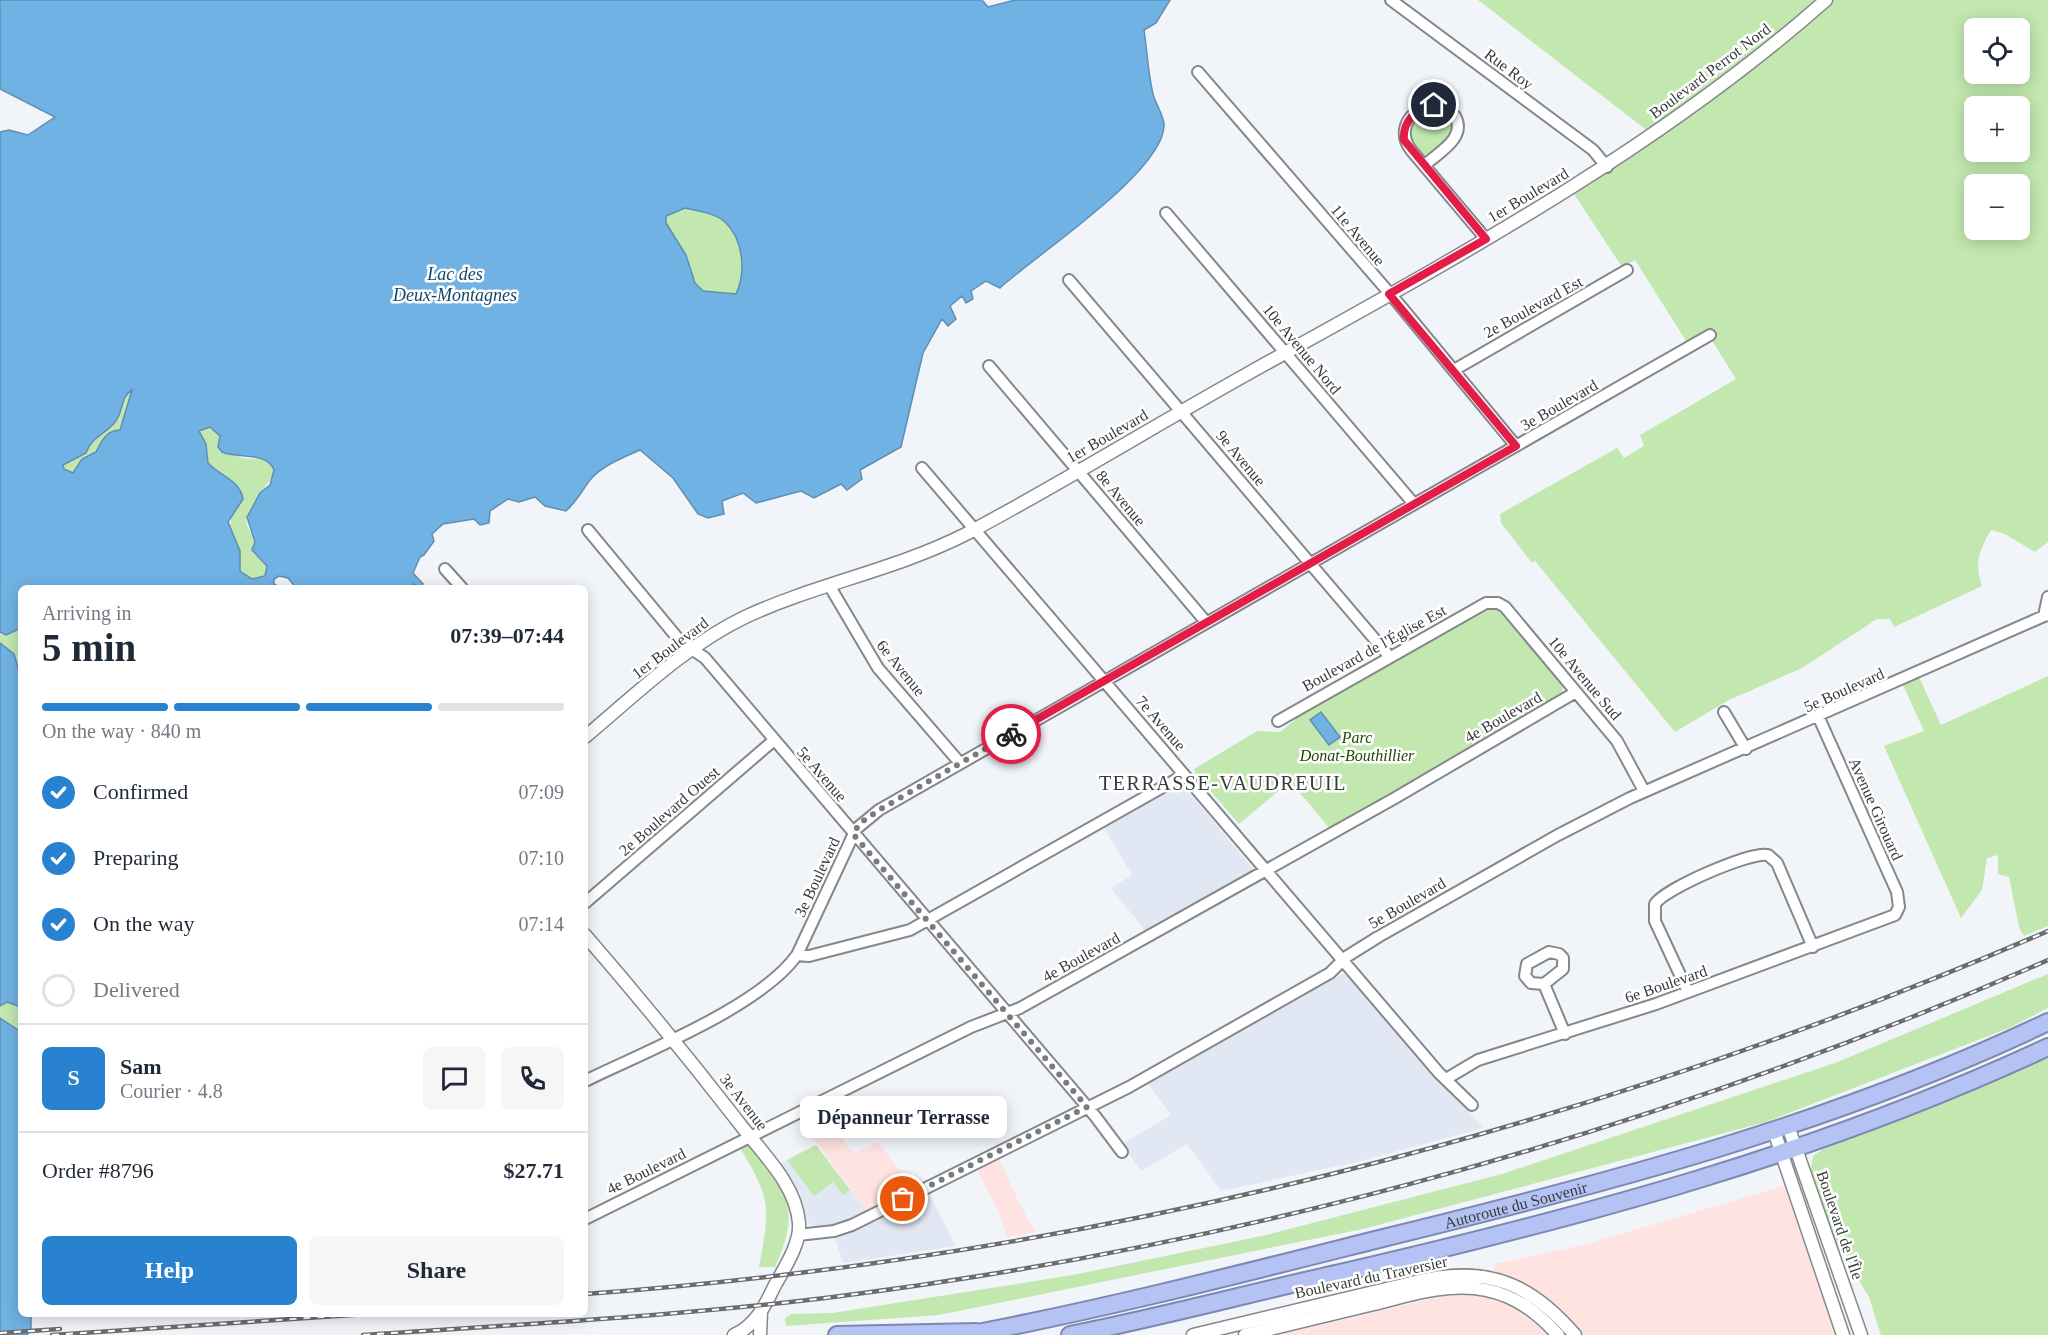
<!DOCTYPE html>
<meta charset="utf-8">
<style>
body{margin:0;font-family:"Times New Roman",serif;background:#f6f6f7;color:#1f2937;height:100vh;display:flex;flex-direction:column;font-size:22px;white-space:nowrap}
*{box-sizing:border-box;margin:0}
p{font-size:20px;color:#747a83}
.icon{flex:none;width:33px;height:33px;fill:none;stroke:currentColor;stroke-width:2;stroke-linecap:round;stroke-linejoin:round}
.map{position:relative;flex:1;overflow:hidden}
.sheet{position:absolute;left:18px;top:585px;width:570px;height:732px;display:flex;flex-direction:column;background:#fff;border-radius:9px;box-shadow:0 3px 15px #0003}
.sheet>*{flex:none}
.tools{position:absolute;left:1964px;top:18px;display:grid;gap:12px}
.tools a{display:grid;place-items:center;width:66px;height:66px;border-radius:9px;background:#fff;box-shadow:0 3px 15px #0003;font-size:30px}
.pin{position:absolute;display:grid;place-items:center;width:51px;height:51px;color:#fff;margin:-26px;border:3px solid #fff;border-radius:50%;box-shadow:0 2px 6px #0007}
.courier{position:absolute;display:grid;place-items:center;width:60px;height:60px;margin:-30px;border:4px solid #e11d48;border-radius:50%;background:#fff;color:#222;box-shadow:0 2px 8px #0007}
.bubble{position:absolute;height:42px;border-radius:9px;background:#fff;box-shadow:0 3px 15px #0003;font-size:20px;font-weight:700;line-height:42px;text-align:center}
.summary em{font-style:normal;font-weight:700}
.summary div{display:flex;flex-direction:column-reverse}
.summary{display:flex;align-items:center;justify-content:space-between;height:102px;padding:0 24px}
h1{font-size:39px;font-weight:700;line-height:45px}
.bar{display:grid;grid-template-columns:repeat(4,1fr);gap:9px 6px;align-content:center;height:72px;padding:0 24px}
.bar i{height:8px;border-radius:4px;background:#e0e1e3}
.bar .active{background:#2882cf}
.bar p{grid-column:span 4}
.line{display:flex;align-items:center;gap:15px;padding:0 24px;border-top:2px solid #e0e1e3}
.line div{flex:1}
.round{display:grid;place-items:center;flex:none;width:63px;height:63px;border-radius:9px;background:#f6f6f7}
ol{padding:0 24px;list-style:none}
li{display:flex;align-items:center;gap:18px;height:66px}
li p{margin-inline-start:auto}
li .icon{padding:6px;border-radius:50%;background:#2882cf;color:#fff;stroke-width:4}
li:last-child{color:#747a83}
li i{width:33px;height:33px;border:3px solid #e0e1e3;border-radius:50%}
.cta{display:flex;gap:12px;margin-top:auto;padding:12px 24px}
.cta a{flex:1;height:69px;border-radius:9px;background:#2882cf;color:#fff;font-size:24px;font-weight:700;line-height:69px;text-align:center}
.cta a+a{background:#f6f6f7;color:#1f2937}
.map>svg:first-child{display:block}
.commercial{fill:#fee3e0}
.built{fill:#e1e8f3}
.green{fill:#c2e8af;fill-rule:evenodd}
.water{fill:#70b2e4;stroke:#608eb2;stroke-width:1.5;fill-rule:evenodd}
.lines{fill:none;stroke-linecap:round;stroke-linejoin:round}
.minor-casing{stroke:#84878b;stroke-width:14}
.tertiary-casing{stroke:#84878b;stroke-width:15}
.trunk-casing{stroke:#7d88b2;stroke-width:20}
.minor{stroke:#fff;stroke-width:10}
.tertiary{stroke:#fff;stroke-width:12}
.trunk{stroke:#b4c2f4;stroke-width:16}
.rail-casing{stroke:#6a6c6f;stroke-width:4.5}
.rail{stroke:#fff;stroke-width:2;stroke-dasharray:7;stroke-linecap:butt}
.done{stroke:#797b7e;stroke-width:6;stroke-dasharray:0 10.8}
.route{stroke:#e11d48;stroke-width:8}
.labels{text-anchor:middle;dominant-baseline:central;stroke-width:5;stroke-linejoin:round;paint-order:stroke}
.street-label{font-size:16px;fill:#393a3c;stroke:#fff}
.park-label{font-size:16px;font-style:italic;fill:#214701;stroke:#fff}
.water-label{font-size:18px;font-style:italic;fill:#154668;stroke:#fff}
.quarter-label{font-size:20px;letter-spacing:1.5px;fill:#393a3c;stroke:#fff}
</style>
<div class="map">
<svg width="2048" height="1335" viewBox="0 0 2048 1335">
<rect width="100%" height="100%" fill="#f1f4f9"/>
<path class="commercial" d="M820 1107 850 1149 855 1153 878 1142 914 1189 868 1212 798 1117Z
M998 1156 1020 1205 1036 1232 1007 1237 997 1208 976 1168Z
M1784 1186 1835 1335H1582L1562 1310 1544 1295 1518 1280 1493 1272 1494 1264 1583 1245Z
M1467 1295 1485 1297 1507 1304 1526 1315 1548 1335H1280L1443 1296Z"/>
<path class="built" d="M1182 784 1254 870 1147 933 1111 888 1132 875 1104 828Z
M1343 974 1350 977 1483 1128 1357 1162 1221 1191 1187 1144 1141 1171 1122 1144 1171 1115 1148 1083Z
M816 1145 868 1212 830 1227 817 1229 816 1226 809 1224 792 1186 777 1165Z
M928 1192 956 1246 843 1263 835 1239Z"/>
<path class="green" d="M1478 0H2048V542L2035 552 2005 534 1991 530C1979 551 1974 564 1982 586L1894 627 1890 619H1877L1802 668 1729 700 1675 732 1535 561 1532 563 1501 523 1500 514 1617 448 1624 458 1644 446 1640 435 1736 379 1711 339 1688 344 1635 260 1622 267 1574 194 1658 139ZM1974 28H2019V74H1974ZM1974 106H2019V152H1974ZM1974 184H2019V230H1974Z
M1440 110 1452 119C1455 136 1439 155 1421 155 1399 131 1410 115 1440 110Z
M685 208C698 211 715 213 725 222 744 240 746 273 736 294L703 291 695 283 686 255 666 223V216Z
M133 388 120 430C105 431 102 441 96 452L82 459 72 474 64 469 63 465 114 424 124 396Z
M210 427 220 436 218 441C224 446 230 453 237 456 251 463 266 452 274 470 271 487 242 508 247 525 249 531 253 536 255 543L252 550 267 566 265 576 252 579 240 571V551L229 528 232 516 228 477 208 463V452L199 435 202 428Z
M1486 607 1504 612 1563 683 1562 695 1331 830 1290 781 1239 824 1196 774 1194 769 1257 731 1280 732 1295 720 1296 716Z
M21 628V678L14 654 0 643V633L6 635Z
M2048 676V926L2024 936 2019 927 2009 877 1998 874V855L1987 858 1982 890 1961 918 1884 746 1924 731 1903 685 1919 677 1941 725Z
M2048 974V1008L2009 1028 1766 1122 1363 1229 939 1315 786 1326 785 1318 791 1314 832 1313 1073 1275 1262 1236 1502 1174 1835 1063Z
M7 1002 21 1007V1032L0 1018V1006Z
M2048 1056V1335H1881L1869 1297 1836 1243 1811 1169 1813 1156 1826 1147 1929 1107Z
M747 1144C785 1192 803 1206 775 1267H759C770 1207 772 1201 740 1148Z
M816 1145 850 1190 843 1195 833 1182 814 1196 787 1160Z"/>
<path class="water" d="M0 0H982L988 7 1015 0H1170L1156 23 1144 30C1147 50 1148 73 1153 94 1155 103 1163 114 1164 124 1166 171 1034 256 1000 288L986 281 971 291 973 299 966 303 962 296 950 306 956 319 948 326 942 319 923 353 901 447 860 470 862 479 847 490 841 484 814 498 801 491 756 503 743 493 722 501 724 514 708 518 698 514 673 478 640 450C624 457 601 466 590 480 581 492 577 501 566 511L545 506 535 497 519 502 508 499 490 511 489 523 480 525 474 519 443 524 432 534 434 541 424 555 420 557 413 573 423 584 419 587 413 584 408 588H296L288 578 279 576 274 579V584L281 588H21V628L6 635 0 632V132L9 130 28 135 55 117 0 89ZM685 208C698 211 715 213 725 222 744 240 746 273 736 294L703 291 695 283 686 255 666 223V216ZM132 390 120 430C105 431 102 441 96 452L82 459 73 473 64 469 63 465 86 453C91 437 106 434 115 422 124 411 120 397 132 390ZM210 427 220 436 218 447 222 452C239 459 266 451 274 470L270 485 260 493 247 517 255 542 252 550 267 566 265 576 252 579 240 571V551L228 522 243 499C240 480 219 475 208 463L206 444 199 431Z
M0 643 14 654 21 678V1007L7 1002 0 1006Z
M1321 712 1340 737 1329 745 1310 720Z
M0 1018 21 1032V1314H31V1330L27 1335H0Z"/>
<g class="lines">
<g class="minor-casing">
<path id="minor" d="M1391 0 1593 150 1607 167
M1198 72 1398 303 1516 446
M1425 165C1439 152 1467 138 1455 116 1430 91 1389 121 1411 150L1486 239
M1166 213 1414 504
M1069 280 1389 656
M989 366 1206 622
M1454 370 1627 270
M922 468 1439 1073 1472 1105
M588 530 680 641 705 658 1095 1116 1122 1152
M445 569 462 588
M829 585 878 668 960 763
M2048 597 2044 616 2048 615
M1724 712 1746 749
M1278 721 1486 603H1498L1505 607 1617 741 1644 791
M585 903 773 741
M1549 952 1559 954 1563 958V969L1544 984 1531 983 1525 976 1527 964Z
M797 955 809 956 910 930 1177 779 1182 772
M1544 984 1565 1034
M1688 992 1655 921V904C1664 889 1751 851 1768 855L1777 863 1813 947
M1446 1079 1478 1060 1656 1004 1895 915 1899 907 1897 892 1819 718
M585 1081C644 1052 760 1007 797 955L856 829 879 810 1710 335
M585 1219 971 1027 1020 1008 1395 798 1576 692
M798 1235 834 1231 852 1225 1129 1087 1330 973 1346 957 1378 937 1558 835 1630 798 2044 616"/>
</g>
<g class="tertiary-casing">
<path id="tertiary" d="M585 737C635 695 685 646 745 617 816 584 895 570 966 534 1062 483 1154 426 1249 373 1450 261 1653 153 1826 0
M585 935C637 995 687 1056 736 1119 759 1150 796 1183 799 1223 801 1244 783 1270 774 1287 765 1306 755 1326 734 1335
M1788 1126 1861 1335
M1774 1131 1843 1335
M760 1335 761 1312
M1193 1335 1424 1280C1490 1266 1532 1285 1575 1335
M1245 1335C1288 1325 1331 1314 1374 1304 1410 1295 1449 1282 1486 1290 1516 1296 1538 1313 1558 1335"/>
</g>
<g class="trunk-casing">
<g id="trunk">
<path d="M837 1335 976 1332"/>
<path id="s1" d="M967 1335C1104 1309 1240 1274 1375 1240 1605 1184 1834 1124 2048 1022"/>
<path d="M1070 1335C1161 1317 1250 1293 1340 1273 1586 1216 1818 1154 2048 1047"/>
</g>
</g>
<use href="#minor" class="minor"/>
<use href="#tertiary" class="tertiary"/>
<use href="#trunk" class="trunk"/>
<g class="rail-casing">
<path id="rail" d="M585 1294C1090 1257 1583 1132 2048 931
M0 1333 60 1329
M52 1335 368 1314
M363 1335C523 1324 683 1316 841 1296 1257 1243 1665 1128 2048 960"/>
</g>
<use href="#rail" class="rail"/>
</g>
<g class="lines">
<path class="done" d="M903 1199 1087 1107 853 834 860 823 879 810 1011 734"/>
<path class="route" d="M1011 734 1516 446 1389 294 1486 239 1404 140C1402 122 1417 107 1434 105"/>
</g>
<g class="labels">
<g class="street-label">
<text transform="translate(1509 69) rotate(37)">Rue Roy</text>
<text transform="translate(1710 71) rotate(-37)">Boulevard Perrot Nord</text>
<text transform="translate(1528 195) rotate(-31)">1er Boulevard</text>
<text transform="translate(1358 235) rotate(50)">11e Avenue</text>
<text transform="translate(1533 307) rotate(-29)">2e Boulevard Est</text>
<text transform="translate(1302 349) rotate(50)">10e Avenue Nord</text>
<text transform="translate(1559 405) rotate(-30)">3e Boulevard</text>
<text transform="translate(1107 436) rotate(-30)">1er Boulevard</text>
<text transform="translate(1241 458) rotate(50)">9e Avenue</text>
<text transform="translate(1121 498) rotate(50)">8e Avenue</text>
<text transform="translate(670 648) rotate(-37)">1er Boulevard</text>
<text transform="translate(1374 648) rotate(-29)">Boulevard de l'Église Est</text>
<text transform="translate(901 668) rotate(51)">6e Avenue</text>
<text transform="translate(1585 678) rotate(50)">10e Avenue Sud</text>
<text transform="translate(1844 690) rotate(-24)">5e Boulevard</text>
<text transform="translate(1503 717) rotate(-30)">4e Boulevard</text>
<text transform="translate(1161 723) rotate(49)">7e Avenue</text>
<text transform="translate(822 774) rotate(49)">5e Avenue</text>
<text transform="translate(1876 809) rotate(66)">Avenue Girouard</text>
<text transform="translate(669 811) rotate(-41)">2e Boulevard Ouest</text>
<text transform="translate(817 877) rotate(-65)">3e Boulevard</text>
<text transform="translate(1407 903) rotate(-30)">5e Boulevard</text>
<text transform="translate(1081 957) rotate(-29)">4e Boulevard</text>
<text transform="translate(1666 984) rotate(-19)">6e Boulevard</text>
<text transform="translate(744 1102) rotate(52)">3e Avenue</text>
<text transform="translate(646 1171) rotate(-26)">4e Boulevard</text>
<text stroke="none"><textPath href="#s1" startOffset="564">Autoroute du Souvenir</textPath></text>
<text transform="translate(1840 1225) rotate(71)">Boulevard de l'Île</text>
<text transform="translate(1371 1277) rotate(-12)">Boulevard du Traversier</text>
</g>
<g class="park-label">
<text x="1357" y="737">Parc<tspan x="1357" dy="18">Donat-Bouthillier</tspan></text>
</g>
<g class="water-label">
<text x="455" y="274">Lac des<tspan x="455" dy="21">Deux-Montagnes</tspan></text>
</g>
<g class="quarter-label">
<text x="1223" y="783">TERRASSE-VAUDREUIL</text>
</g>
</g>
</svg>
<div class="tools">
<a><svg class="icon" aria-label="locate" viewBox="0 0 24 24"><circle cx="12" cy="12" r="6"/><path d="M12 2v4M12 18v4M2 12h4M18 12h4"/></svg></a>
<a>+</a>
<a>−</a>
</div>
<div class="pin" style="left:903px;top:1199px;background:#ea580c"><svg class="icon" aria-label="bag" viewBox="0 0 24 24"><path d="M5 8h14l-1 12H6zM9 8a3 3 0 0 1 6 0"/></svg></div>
<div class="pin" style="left:1434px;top:105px;background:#1f2937"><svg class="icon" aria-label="home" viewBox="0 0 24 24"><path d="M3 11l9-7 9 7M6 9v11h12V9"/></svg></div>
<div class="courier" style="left:1011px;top:734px"><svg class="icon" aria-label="bike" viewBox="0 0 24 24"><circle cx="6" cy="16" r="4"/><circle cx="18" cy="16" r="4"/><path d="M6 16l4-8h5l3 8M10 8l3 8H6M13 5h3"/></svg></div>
<div class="bubble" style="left:800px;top:1096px;width:207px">Dépanneur Terrasse</div>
<section class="sheet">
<div class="summary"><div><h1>5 min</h1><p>Arriving in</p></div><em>07:39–07:44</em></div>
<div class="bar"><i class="active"></i><i class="active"></i><i class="active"></i><i></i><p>On the way · 840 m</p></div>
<ol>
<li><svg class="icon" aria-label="check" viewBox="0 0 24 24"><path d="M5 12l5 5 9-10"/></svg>Confirmed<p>07:09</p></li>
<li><svg class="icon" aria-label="check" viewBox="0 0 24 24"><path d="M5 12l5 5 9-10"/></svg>Preparing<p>07:10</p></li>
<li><svg class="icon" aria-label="check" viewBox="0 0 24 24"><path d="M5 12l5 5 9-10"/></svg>On the way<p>07:14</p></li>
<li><i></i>Delivered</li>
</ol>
<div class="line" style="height:108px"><b class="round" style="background:#2882cf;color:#fff">S</b><div><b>Sam</b><p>Courier · 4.8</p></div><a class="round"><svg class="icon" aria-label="chat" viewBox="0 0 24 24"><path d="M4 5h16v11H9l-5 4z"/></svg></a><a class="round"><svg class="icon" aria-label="phone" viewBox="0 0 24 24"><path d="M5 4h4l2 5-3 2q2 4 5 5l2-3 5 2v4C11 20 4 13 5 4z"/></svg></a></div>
<div class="line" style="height:78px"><div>Order #8796</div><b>$27.71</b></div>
<div class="cta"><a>Help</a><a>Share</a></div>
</section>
</div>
